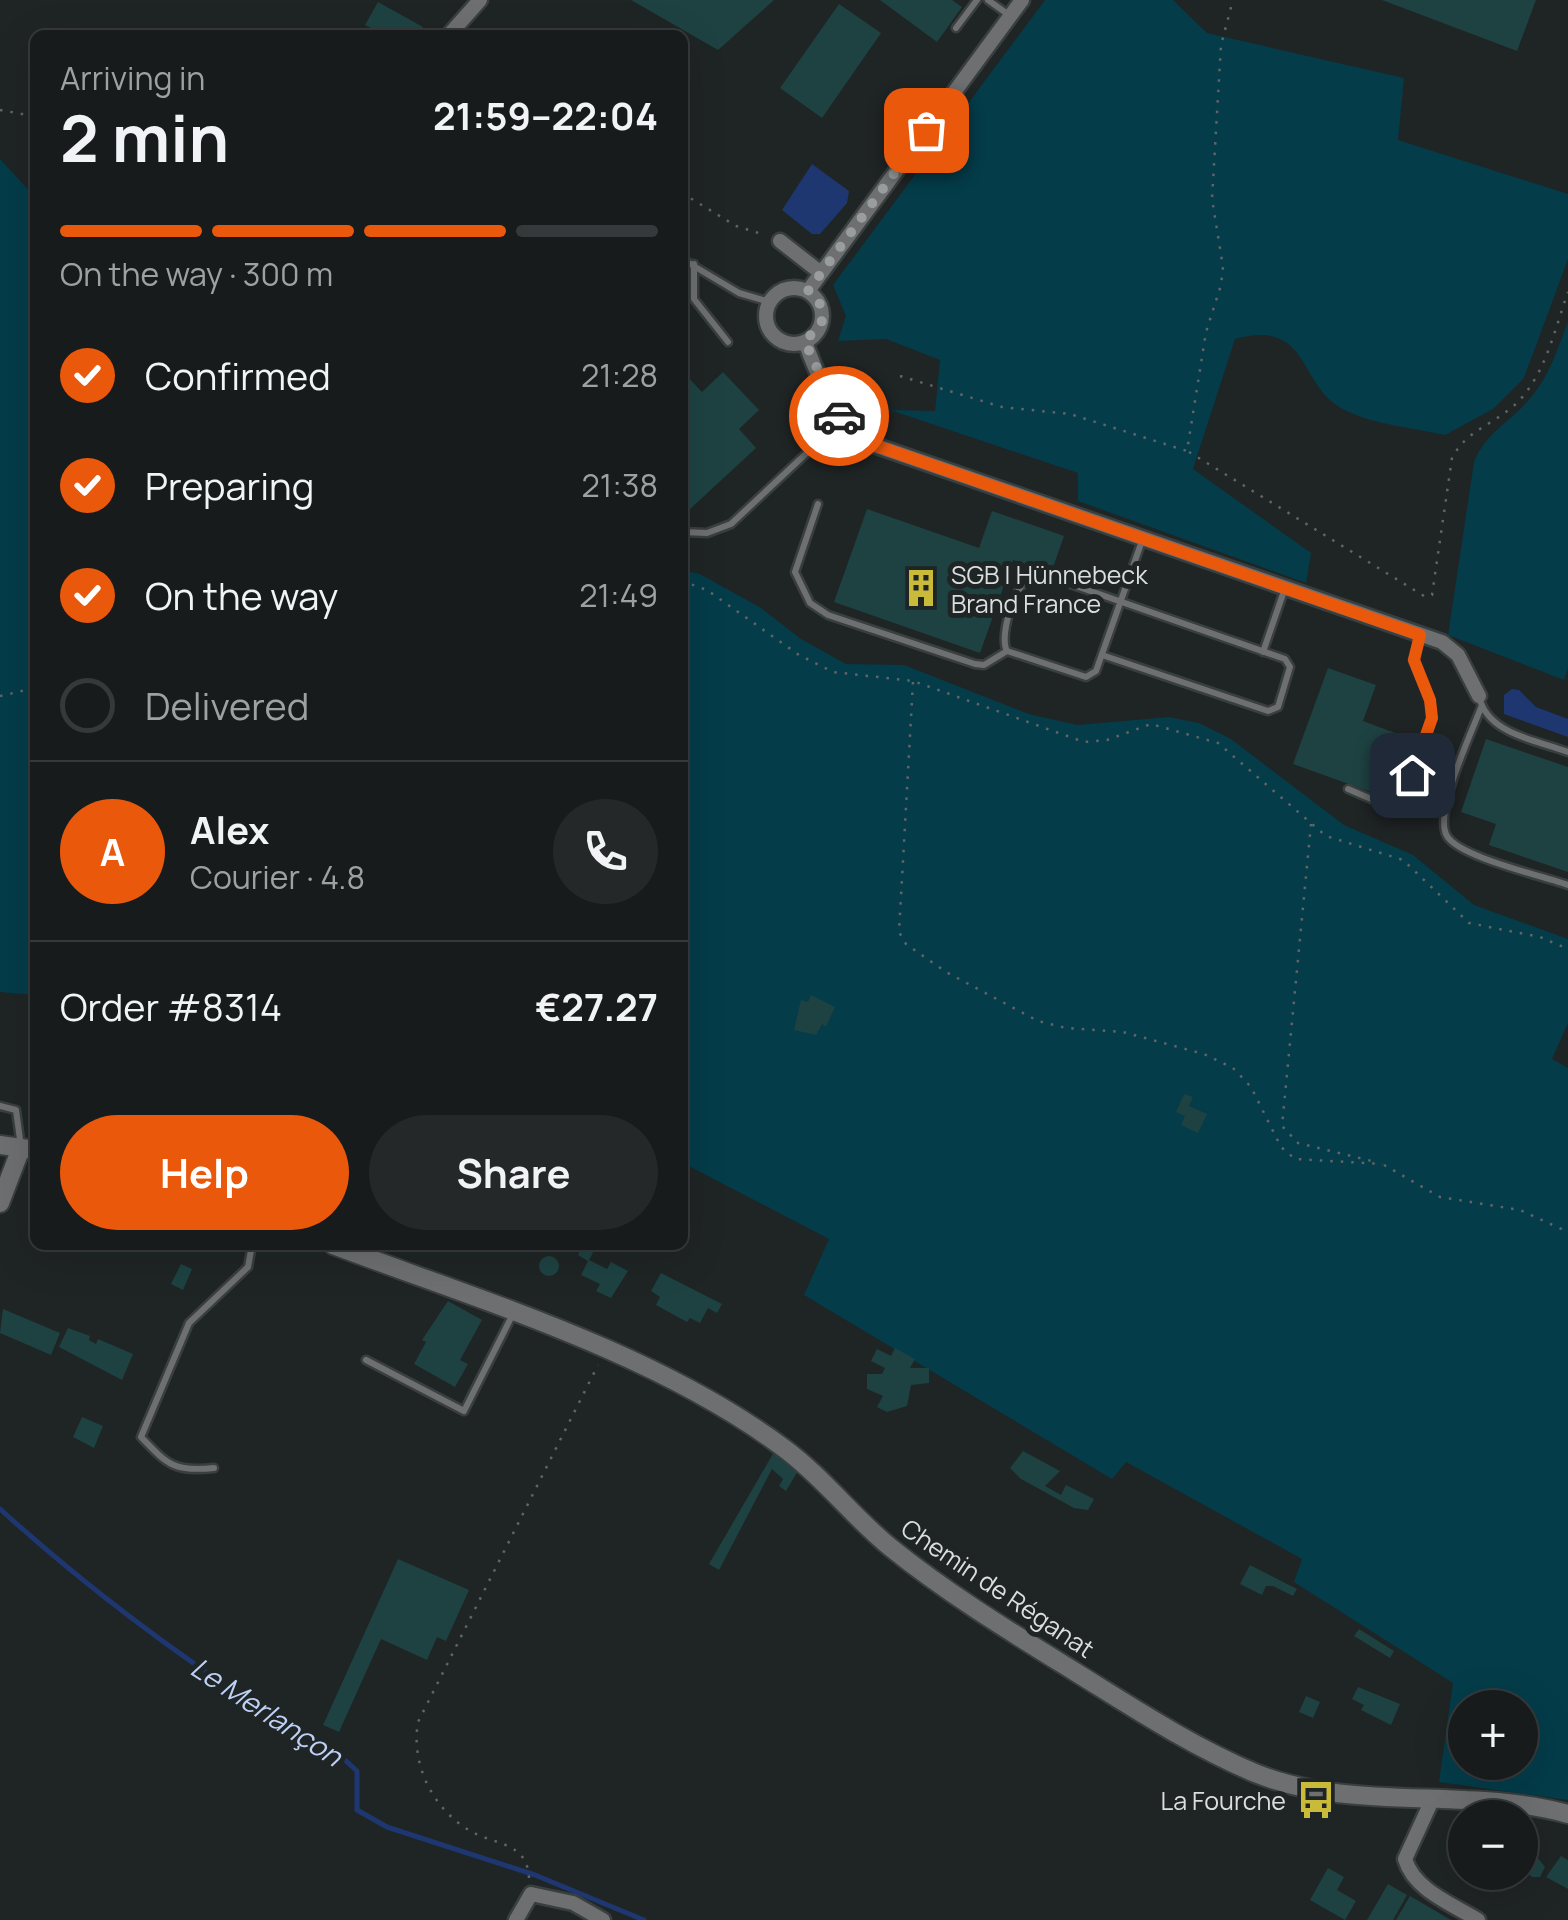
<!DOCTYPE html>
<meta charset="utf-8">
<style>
body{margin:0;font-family:Manrope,sans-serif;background:#242829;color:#f1f3f6;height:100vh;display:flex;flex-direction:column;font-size:38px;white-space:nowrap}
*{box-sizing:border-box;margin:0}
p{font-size:32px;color:#9ea1a3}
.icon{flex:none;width:55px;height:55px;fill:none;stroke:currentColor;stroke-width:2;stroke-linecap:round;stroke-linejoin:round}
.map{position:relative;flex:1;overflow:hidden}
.drawer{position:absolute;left:30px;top:30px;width:658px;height:1220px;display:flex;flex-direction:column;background:#171b1c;border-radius:15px;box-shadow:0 10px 40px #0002,0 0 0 2px #36393b}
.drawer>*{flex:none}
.tools{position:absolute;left:1448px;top:1690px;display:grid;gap:20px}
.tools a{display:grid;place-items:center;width:90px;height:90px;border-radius:50%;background:#171b1c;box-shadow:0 10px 40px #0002,0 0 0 2px #36393b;font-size:50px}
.pin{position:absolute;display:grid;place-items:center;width:85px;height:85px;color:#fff;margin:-42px;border-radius:20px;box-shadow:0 5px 15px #0006}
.courier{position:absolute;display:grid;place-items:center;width:100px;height:100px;margin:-50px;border:8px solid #ea580c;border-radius:50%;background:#fff;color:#222;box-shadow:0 2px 12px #0007}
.headline em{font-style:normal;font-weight:700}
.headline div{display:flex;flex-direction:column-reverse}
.headline{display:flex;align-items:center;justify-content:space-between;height:170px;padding:0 30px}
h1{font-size:65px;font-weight:700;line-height:75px}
.bar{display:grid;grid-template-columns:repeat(4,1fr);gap:15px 10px;align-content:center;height:120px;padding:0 30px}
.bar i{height:12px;border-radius:8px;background:#36393b}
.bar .on{background:#ea580c}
.bar p{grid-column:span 4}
.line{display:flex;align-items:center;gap:25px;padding:0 30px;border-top:2px solid #36393b}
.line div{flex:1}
.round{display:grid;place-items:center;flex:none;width:105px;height:105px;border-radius:52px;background:#242829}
ol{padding:0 30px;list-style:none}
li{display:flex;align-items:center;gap:30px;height:110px}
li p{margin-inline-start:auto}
li .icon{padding:10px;border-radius:50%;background:#ea580c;color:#fff;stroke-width:4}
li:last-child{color:#9ea1a3}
li i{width:55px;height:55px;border:5px solid #36393b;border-radius:50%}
.button{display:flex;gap:20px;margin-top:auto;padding:20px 30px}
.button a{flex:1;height:115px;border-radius:60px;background:#ea580c;color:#fff;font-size:40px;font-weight:700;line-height:115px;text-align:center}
.button a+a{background:#242829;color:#f1f3f6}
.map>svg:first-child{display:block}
.green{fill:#043c49;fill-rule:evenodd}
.water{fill:#1e3770}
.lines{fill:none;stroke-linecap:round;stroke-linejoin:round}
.stream{stroke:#1e3770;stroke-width:5}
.building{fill:#1e4242}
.service-casing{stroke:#393e3f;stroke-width:11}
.minor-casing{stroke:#393e3f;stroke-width:19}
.tertiary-casing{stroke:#393e3f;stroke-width:22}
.path{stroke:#616566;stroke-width:2.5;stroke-dasharray:2.5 8;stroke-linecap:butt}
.service{stroke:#6d6f70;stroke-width:6}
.minor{stroke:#6d6f70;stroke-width:14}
.tertiary{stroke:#6d6f70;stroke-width:18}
.done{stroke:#999d9e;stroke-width:10;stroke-dasharray:0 18}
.route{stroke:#ea580c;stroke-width:12}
.labels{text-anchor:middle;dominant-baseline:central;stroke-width:10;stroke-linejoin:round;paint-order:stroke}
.poi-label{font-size:25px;fill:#dbdedf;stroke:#1f2425;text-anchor:start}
.street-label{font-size:25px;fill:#dbdedf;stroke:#1f2425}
.water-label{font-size:28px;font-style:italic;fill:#bed0f4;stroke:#1f2425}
</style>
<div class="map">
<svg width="1568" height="1920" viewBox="0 0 1568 1920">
<rect width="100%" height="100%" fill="#1f2425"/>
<path class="green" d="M1045 0H1173L1207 33 1404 78 1398 140 1568 194V259L1524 378 1493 409 1445 435C1414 428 1375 425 1347 411 1296 388 1313 318 1235 339L1193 469 1311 553 1306 583 1078 501V473L890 410 935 411 940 360 886 339 838 341 846 316 833 285Z
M0 159 35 197V995L0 992Z
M1568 321V668L1564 680 1448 635 1474 462C1486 433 1505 426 1525 404 1547 382 1558 349 1568 321Z
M682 570 700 574 761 608 801 639 846 664 904 665 1029 714 1077 725 1169 717 1199 723 1231 739 1344 825 1413 855 1474 905 1568 939V1023L1552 1059 1568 1068V1800L1439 1782 1453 1683 1294 1582 1302 1559 1126 1462 1112 1479 804 1295 829 1239 683 1163ZM1465 1708H1520V1762H1465Z"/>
<path class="water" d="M812 164 849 191 847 203 820 234H812L782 210Z
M1512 689 1519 690 1536 707 1568 719V737L1504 714V695Z"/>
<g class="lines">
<path class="stream" d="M0 1509C105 1604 223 1689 345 1760L357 1771V1810L387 1827 535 1875 644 1920"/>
</g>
<path class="building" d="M631 0H774L718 50Z
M880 0H952L962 7 937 42Z
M1382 0H1536L1517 51Z
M378 2 423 27 418 35H384L365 25Z
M839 4 881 33 822 118 780 88Z
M682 371 702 392 723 372 759 410 739 429 756 448 688 511 682 506Z
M867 509 979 548 992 511 1064 536 1051 573 1013 560 980 653 834 602Z
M1328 668 1376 685 1363 721 1417 741 1396 801 1293 764Z
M1486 739 1568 767V872L1489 845 1496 824 1461 812Z
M811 995 835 1007 826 1027 822 1024 816 1035 794 1030 801 1000 808 1002Z
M1184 1094 1193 1097 1189 1106 1207 1114 1198 1133 1181 1125 1185 1116 1176 1112Z
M583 1245 595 1249 589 1260 607 1269 611 1262 628 1271 611 1298 596 1291 600 1284 581 1275 588 1261 578 1255Z
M539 1266a10 10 0 1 1 20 0a10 10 0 1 1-20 0Z
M181 1264 192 1269 183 1290 171 1284Z
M661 1273 722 1304 717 1313 708 1308 700 1323 690 1318 687 1322 656 1305 660 1297 651 1291Z
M448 1301 482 1320 460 1360 468 1364 455 1387 414 1364 426 1342 422 1340Z
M3 1309 60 1333 51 1355 0 1333Z
M68 1328 90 1336 89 1340 96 1344 98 1339 133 1354 122 1380 59 1347Z
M895 1348 915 1359 910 1368H929V1383L911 1385 907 1406 887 1412 877 1407 883 1396 867 1389V1374H882L885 1368 871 1361 877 1349 891 1356Z
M82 1417 103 1426 94 1448 73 1437Z
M1023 1451 1060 1471 1045 1486 1061 1495 1066 1485 1094 1499 1088 1510 1074 1508 1021 1479 1010 1468Z
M774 1452 798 1471 786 1491 779 1486 783 1479 772 1469 719 1570 709 1564Z
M398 1559 469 1590 446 1641 437 1637 427 1660 381 1639 339 1732 323 1725Z
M1250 1565 1297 1589 1293 1596 1273 1586H1266L1262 1595 1240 1584Z
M1359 1629 1394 1651 1390 1658 1354 1636Z
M1358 1687 1400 1704 1391 1725 1361 1710 1364 1705 1352 1699Z
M1306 1696 1320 1702 1313 1718 1299 1712Z
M1533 1852 1545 1867 1540 1877H1532L1520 1865V1856Z
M1561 1856 1568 1860V1889L1546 1877Z
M1328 1868 1344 1877 1337 1890 1356 1901 1345 1920 1310 1900Z
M1388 1884 1407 1895 1393 1920H1367Z
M1410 1896 1451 1920H1396Z"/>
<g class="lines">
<g class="service-casing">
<path id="service" d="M988 0 1009 15
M956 28 977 0
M682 259 739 293 770 302
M694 264V299L728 342
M818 504 795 572 810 603 828 615 975 664 984 665 1007 651 1086 677 1096 671 1143 538
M682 532 707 533 731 524 842 420
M1007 651C998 635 1017 578 1036 572L1285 659 1290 667 1278 707 1268 711 1102 655
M1263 652 1285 588
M1481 703C1493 735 1539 741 1568 752
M1482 705C1472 732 1433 813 1447 836 1459 857 1543 876 1568 885
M1348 789 1392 808 1403 803 1432 718 1430 700 1413 660 1420 636
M0 1106 16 1110 21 1147
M366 1360 464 1411 513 1314
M214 1468C174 1472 168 1465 141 1437L189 1323 248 1267 252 1245"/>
</g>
<g class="minor-casing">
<path id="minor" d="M449 35 480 0
M780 241 821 273
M766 316a28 28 0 1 1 56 0a28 28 0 1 1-56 0Z
M808 291 1022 0
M805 342C821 384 834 421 874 445L1442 642 1458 655 1479 696
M1433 1798 1405 1859C1414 1890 1452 1904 1478 1920
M516 1920 531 1894 573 1903 603 1920"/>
</g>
<g class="tertiary-casing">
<path id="tertiary" d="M0 1145 35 1150
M0 1203 21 1148
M333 1245C482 1301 657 1353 785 1449 824 1478 853 1517 890 1547 948 1594 1014 1634 1077 1673 1135 1709 1193 1747 1255 1773 1353 1813 1467 1786 1568 1814"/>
</g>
<path class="path" d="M0 110 22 114 35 126
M682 193 736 226 765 235
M900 376 1002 407 1070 414 1187 451 1206 332 1221 285 1223 267 1212 199 1221 45 1233 0
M1189 452 1424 596 1432 595 1452 458C1466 432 1487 427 1510 409 1544 382 1554 331 1568 292
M682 581 707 590 799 655 833 672 913 681 1084 742 1107 740 1151 724 1218 743 1326 836 1403 860 1469 923 1540 937 1568 949
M913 682 899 932 906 944 946 972 1038 1021 1066 1028 1123 1032 1204 1054 1233 1068 1251 1087 1281 1147 1295 1159 1383 1164
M0 696 35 688
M1311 824 1282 1126 1298 1143 1376 1162
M1384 1165 1440 1197 1520 1210 1568 1232
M529 1878C527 1840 493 1846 467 1829 431 1806 411 1763 418 1722L598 1365"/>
<use href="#service" class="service"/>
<use href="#minor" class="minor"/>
<use href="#tertiary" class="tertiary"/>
</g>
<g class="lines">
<path class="done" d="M839 416 805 342 822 321 820 304 808 291 926 130"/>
<path class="route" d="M839 416 874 445 1420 635 1414 660 1430 700 1432 718 1412 775"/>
</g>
<defs>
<g id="building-bare" transform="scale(3)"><path d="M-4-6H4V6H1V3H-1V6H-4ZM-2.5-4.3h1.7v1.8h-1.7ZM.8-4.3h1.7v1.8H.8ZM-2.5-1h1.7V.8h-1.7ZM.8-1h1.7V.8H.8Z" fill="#caba3a" stroke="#1f2425" stroke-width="2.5" paint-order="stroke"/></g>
<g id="bus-bare" transform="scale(3)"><path d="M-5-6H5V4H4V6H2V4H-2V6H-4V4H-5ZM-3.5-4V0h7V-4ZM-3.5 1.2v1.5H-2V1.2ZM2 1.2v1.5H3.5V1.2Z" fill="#caba3a" stroke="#1f2425" stroke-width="2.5" paint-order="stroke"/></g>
</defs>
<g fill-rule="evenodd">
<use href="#building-bare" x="921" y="588"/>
<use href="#bus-bare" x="1316" y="1800"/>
</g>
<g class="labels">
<g class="poi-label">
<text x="951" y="574">SGB | Hünnebeck<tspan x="951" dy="29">Brand France</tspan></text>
<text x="1286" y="1800" text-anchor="end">La Fourche</text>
</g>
<g class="street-label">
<text transform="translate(998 1588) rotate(34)">Chemin de Réganat</text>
</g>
<g class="water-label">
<text transform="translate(267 1711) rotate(33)">Le Merlançon</text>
</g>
</g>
</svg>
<div class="tools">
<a>+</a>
<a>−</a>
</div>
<div class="pin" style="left:926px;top:130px;background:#ea580c"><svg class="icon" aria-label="bag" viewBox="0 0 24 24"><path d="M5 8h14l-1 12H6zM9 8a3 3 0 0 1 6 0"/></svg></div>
<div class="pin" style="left:1412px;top:775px;background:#1f2937"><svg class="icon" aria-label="home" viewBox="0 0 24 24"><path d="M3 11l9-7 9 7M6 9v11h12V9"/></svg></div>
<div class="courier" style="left:839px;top:416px"><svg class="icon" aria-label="car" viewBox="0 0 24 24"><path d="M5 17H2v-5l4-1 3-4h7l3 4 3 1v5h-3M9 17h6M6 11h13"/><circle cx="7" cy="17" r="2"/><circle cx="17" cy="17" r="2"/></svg></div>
<section class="drawer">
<div class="headline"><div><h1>2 min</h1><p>Arriving in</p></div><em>21:59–22:04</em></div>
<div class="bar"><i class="on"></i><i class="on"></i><i class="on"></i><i></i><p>On the way · 300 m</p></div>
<ol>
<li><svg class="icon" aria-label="check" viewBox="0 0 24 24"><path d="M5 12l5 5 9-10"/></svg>Confirmed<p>21:28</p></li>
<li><svg class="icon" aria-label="check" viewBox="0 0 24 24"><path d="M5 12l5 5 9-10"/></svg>Preparing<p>21:38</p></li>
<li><svg class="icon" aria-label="check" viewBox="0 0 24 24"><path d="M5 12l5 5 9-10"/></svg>On the way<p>21:49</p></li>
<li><i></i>Delivered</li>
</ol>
<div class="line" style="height:180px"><b class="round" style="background:#ea580c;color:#fff">A</b><div><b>Alex</b><p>Courier · 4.8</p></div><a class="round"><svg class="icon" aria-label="phone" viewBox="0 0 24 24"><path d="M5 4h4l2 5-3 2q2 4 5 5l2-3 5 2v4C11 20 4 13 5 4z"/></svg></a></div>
<div class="line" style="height:130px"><div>Order #8314</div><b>€27.27</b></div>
<div class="button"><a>Help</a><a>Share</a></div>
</section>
</div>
